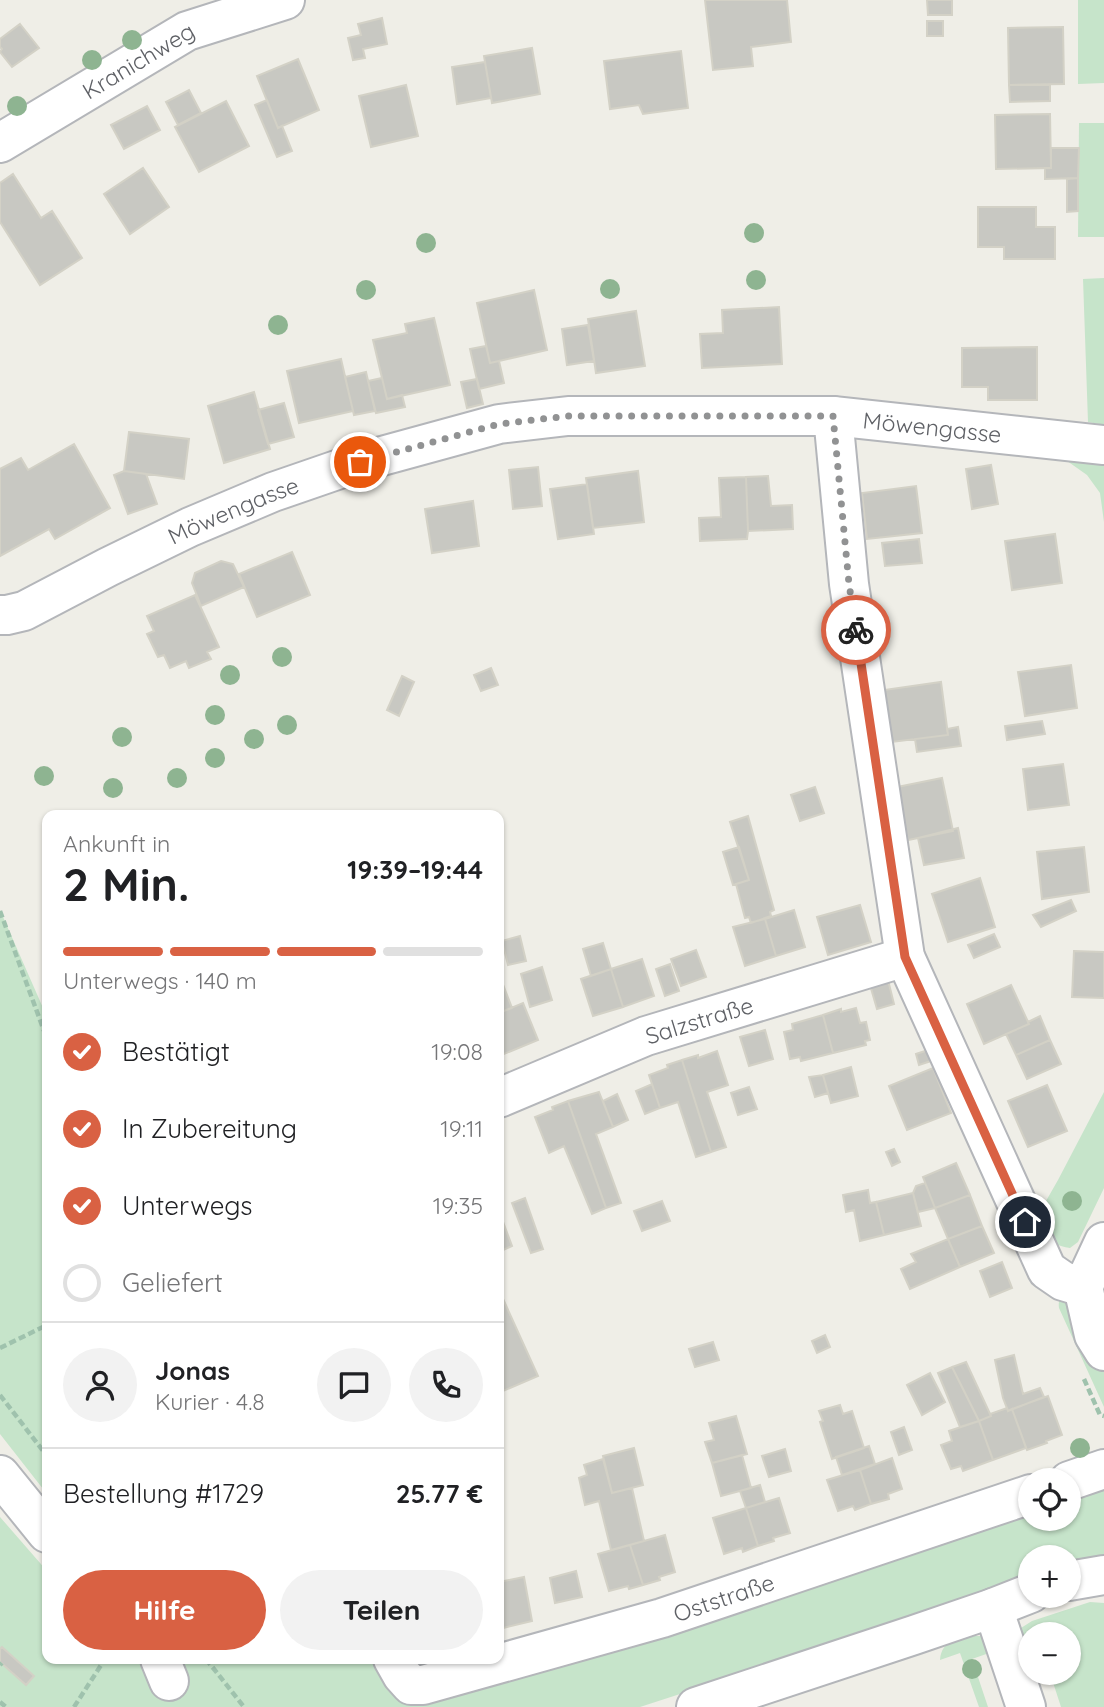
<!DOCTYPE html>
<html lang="de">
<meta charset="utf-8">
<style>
body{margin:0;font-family:Quicksand,sans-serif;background:#f2f2f2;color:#202124;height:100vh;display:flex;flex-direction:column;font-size:26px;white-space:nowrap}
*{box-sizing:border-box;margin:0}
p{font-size:23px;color:#757577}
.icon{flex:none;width:38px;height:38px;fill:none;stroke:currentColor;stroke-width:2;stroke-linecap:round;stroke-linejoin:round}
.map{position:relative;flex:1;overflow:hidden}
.drawer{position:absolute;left:42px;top:810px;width:462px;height:854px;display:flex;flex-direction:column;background:#fff;border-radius:14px;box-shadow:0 2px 5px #0004}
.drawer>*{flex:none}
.controls{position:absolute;left:1018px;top:1468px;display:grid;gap:14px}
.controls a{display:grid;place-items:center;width:63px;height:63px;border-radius:50%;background:#fff;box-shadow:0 2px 5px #0004;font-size:35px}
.pin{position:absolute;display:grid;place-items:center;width:60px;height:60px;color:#fff;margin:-30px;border:4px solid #fff;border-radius:50%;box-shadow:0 2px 7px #0007}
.courier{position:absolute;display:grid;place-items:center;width:70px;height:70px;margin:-35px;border:5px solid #d96143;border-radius:50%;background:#fff;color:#222;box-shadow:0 2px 9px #0007}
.summary em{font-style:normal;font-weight:700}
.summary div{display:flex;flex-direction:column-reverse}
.summary{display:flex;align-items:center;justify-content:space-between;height:119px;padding:0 21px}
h1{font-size:46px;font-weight:700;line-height:52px}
.bar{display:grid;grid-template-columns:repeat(4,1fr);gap:10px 7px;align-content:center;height:84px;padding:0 21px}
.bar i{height:9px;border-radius:5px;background:#e0e0e0}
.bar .selected{background:#d96143}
.bar p{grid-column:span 4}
.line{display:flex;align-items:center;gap:18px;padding:0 21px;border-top:2px solid #e0e0e0}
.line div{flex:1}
.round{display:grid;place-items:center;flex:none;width:74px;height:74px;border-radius:37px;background:#f2f2f2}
ol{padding:0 21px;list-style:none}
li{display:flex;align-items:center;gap:21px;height:77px}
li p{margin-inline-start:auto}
li .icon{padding:7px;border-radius:50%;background:#d96143;color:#fff;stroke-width:4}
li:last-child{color:#757577}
li i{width:38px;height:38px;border:4px solid #e0e0e0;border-radius:50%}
.button{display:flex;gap:14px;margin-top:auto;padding:14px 21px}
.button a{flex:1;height:80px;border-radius:42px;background:#d96143;color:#fff;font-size:28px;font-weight:700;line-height:80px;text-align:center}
.button a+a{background:#f2f2f2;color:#202124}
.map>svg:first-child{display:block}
.green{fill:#c6e4ca}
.building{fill:#c8c8c2;stroke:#d3d1c6;stroke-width:2}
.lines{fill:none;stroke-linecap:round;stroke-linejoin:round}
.minor-casing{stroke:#b4b6ba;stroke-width:42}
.path{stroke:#9fc2ad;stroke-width:4.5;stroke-dasharray:7 3.5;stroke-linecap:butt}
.minor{stroke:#fff;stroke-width:38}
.tree{fill:#8eb491}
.done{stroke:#919293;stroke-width:7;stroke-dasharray:0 12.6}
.route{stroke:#d96143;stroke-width:9}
.labels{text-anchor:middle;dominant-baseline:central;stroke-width:6;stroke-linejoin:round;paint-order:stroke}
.street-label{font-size:23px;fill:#5f6166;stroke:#fff}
</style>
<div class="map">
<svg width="1104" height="1707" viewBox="0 0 1104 1707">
<rect width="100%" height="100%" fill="#efeee7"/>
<path class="green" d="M1078 0H1104V83L1078 84Z
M1079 123H1104V237H1078Z
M1104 278V425L1088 422 1083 279Z
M1104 449V522L1100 493 1087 475 1060 456Z
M0 910 47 1017V1494L0 1434Z
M1104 1092V1188L1078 1242 1070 1248C1046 1244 1044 1237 1038 1215L1058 1180Z
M1066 1295 1104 1369V1407L1059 1308C1058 1300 1060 1299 1066 1295Z
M1104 1482V1558L1069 1569V1558H1031V1580L640 1707H0V1517L47 1571V1659H393L402 1675 1031 1498V1519H1069V1490Z
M1090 1602 1104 1603V1707H1061L1050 1673H1069V1634H1031V1654L1022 1657 1018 1642 1021 1628 1032 1621Z
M974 1636H983L992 1652 972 1659 988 1707H979L960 1653 940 1660C942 1639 956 1642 974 1636Z"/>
<path class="building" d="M705 0H787L791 42 751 47 753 66 713 70Z
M927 0H952V15H928Z
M382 18 387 44 363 49 365 58 353 60 348 38 361 35 358 24Z
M927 21H943V36H927Z
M20 24 39 48 12 67 0 52 2 49 0 47V39Z
M1063 27 1064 84 1009 85 1008 28Z
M532 48 540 94 492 103 484 56Z
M681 51 688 108 643 114 639 105 610 109 604 61Z
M298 59 319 110 278 128 257 76Z
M485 62 491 98 457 104 452 67Z
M406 85 418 136 371 147 359 96Z
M1009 85H1050V101L1010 102Z
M189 90 201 113 178 125 166 102Z
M267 100 278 128 282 126 292 151 277 157 255 105Z
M226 101 249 146 199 172 175 127Z
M147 106 160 130 124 149 111 125Z
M1050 114 1051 168 996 169 995 115Z
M1051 148H1079L1078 178 1045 179V168H1051Z
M143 168 169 207 130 234 104 194Z
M13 174 41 218 52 211 82 258 40 285 0 222V183Z
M1078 178V211L1067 212V179Z
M978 207H1036V227H1055V259H1004V247H978Z
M534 290 547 350 490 363 477 303Z
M779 307 782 364 702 368 700 334 723 333 722 310Z
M636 311 645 366 596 373 588 319Z
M434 318 450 385 387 399 373 340 407 333 405 324Z
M588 325 594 361 567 365 562 329Z
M486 346 490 363 499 361 504 383 479 389 470 349Z
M1037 347V400H988V387H962V348Z
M341 359 353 411 299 423 287 371Z
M366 372 375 411 354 415 345 377Z
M382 378 387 399 402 395 405 407 376 413 368 381Z
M477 379 483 404 467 408 461 382Z
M254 392 270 449 224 463 208 406Z
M284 403 294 437 268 444 258 410Z
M129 432 189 439 184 479 124 471Z
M74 444 110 508 55 539 49 529 0 556V469L21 458 28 470Z
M991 465 998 504 972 509 966 469Z
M538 467 542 506 513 509 509 470Z
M124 471 146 474 157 504 128 514 114 475Z
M638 471 644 522 593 528 586 478Z
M768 476 771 506 792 505 793 529 748 531 746 477Z
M746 477 748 531 747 539 700 541 699 518 721 517 719 478Z
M587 484 594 534 558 539 550 489Z
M916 486 922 533 867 539 862 493Z
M473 501 479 546 432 553 425 509Z
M1055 534 1062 583 1012 590 1005 541Z
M919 539 922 563 885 566 882 543Z
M292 552 310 595 257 617 239 574Z
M221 561 233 564 244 587 201 606 192 583 195 573Z
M195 595 219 647 207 652 211 659 189 668 186 661 170 668 164 655 158 657 147 634 154 631 147 616Z
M1071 665 1077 708 1025 716 1018 672Z
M491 668 498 685 481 691 474 675Z
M402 676 414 682 399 716 387 710Z
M941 682 948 735 892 742 884 690Z
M1042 721 1045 734 1007 740 1005 726Z
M958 727 961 746 917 752 915 739 948 735 947 729Z
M1063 764 1069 805 1028 810 1023 769Z
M942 778 953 831 908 840 897 787Z
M815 787 824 813 800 821 791 795Z
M748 816 774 910 770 912 771 916 751 923 749 917 745 918 736 884 749 880 730 822Z
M958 828 964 858 924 865 918 838Z
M739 847 749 880 733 885 723 852Z
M1084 847 1089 892 1042 899 1037 852Z
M980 878 995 927 948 942 932 894Z
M1071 900 1076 911 1041 927 1033 915Z
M860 905 871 942 828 955 817 917Z
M794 910 805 947 776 956 765 919Z
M765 919 776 956 745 966 733 927Z
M994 934 1000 947 974 958 968 945Z
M520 936 526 961 508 965 502 941Z
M603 943 611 969 591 976 583 949Z
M696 950 706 977 681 986 671 959Z
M1074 951 1104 952V998L1072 997Z
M642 959 654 996 623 1007 611 969Z
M670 964 679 991 665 996 656 969Z
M542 967 552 1000 530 1007 521 974Z
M611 969 623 1007 593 1016 581 979Z
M499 974 512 1008 499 1013Z
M888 980 894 1004 877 1009 870 985Z
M1011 985 1029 1024 984 1044 967 1004Z
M523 1003 538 1040 499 1056V1013Z
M856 1008 860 1023 866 1022 870 1040 865 1041 866 1045 833 1053 823 1015 841 1009V1012Z
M823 1015 833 1053 801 1061 800 1057 790 1059 784 1032 793 1030 792 1024Z
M1040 1016 1050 1040 1016 1055 1006 1034 1029 1024 1028 1022Z
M765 1030 773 1059 749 1066 740 1037Z
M1050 1040 1061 1064 1027 1079 1016 1055Z
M928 1050 931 1061 919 1065 916 1054Z
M717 1051 728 1085 707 1092 726 1147 711 1152 682 1060 698 1055V1058Z
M682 1060 711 1152 696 1157 678 1102 660 1108 649 1075 668 1068 667 1065Z
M851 1067 858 1096 831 1103 823 1075Z
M933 1068 951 1113 907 1130 889 1086Z
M823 1075 828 1093 815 1097 809 1077Z
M652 1084 660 1108 645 1114 636 1091Z
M1047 1085 1067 1131 1028 1147 1008 1101Z
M749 1087 757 1109 738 1115 731 1093Z
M599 1092 613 1127 596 1134 621 1203 606 1208 568 1101Z
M617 1094 628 1120 613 1127 603 1101Z
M568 1101 606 1208 592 1214 564 1146 549 1153 535 1117 553 1110 552 1107Z
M894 1149 900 1162 892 1166 886 1152Z
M956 1163 970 1195 935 1208 923 1177Z
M925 1183 935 1208 918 1212 913 1193 916 1186Z
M868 1190 870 1203 876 1202 884 1235 860 1241 854 1210 846 1212 843 1195Z
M913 1193 921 1226 884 1235 876 1202Z
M970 1195 982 1226 948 1239 935 1208Z
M525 1198 543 1249 531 1253 512 1203Z
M662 1201 670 1221 642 1231 634 1211Z
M499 1211 512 1246 499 1252Z
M982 1226 994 1253 960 1267 948 1239Z
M948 1239 960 1267 910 1289 901 1269 916 1262 911 1254Z
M1002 1262 1012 1288 990 1297 980 1271Z
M499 1290 538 1376 503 1391 499 1381Z
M825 1335 830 1347 817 1353 812 1341Z
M713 1342 719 1360 695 1367 689 1349Z
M1014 1355 1023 1394 1040 1388 1044 1397 1008 1411 1003 1398 995 1360Z
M966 1362 991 1416 979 1421 952 1367Z
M952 1367 979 1421 960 1427 938 1373Z
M930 1373 945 1402 922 1415 907 1385Z
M1048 1396 1062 1435 1046 1441 1047 1443 1027 1450 1012 1409Z
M840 1405 843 1414 852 1411 864 1448 832 1459 820 1422 823 1421 819 1411Z
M1007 1408 1008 1411 1012 1409 1026 1448 993 1460 979 1421 991 1416 990 1414Z
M736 1416 747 1454 712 1463 705 1442 714 1440 709 1423Z
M979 1421 993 1460 963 1471 961 1466 951 1469 941 1445 952 1441 949 1431Z
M904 1427 912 1450 899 1455 891 1432Z
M869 1446 875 1464 842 1475 836 1457Z
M634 1448 643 1485 612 1493 603 1456Z
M785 1449 791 1471 769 1477 762 1456Z
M742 1455 751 1488 721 1496 712 1463Z
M892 1458 902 1489 888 1494 889 1499 871 1504 860 1470Z
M603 1459 612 1493 632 1488 644 1541 611 1550 599 1501 585 1505 579 1478 587 1475 584 1465Z
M860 1470 871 1504 855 1510 853 1506 838 1511 827 1480Z
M760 1485 765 1502 746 1508 740 1491Z
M779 1498 790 1533 773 1538 774 1541 758 1546 746 1508Z
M746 1508 758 1546 743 1552 742 1548 724 1554 713 1518Z
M665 1535 675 1572 659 1577 660 1580 643 1585 630 1545Z
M630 1545 643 1585 629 1589 628 1586 609 1591 598 1554Z
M576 1571 582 1597 555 1603 550 1578Z
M524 1577 532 1621 503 1628 502 1626 499 1627V1582Z
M2 1647 34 1676 26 1685 0 1662V1649Z"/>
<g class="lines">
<g class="minor-casing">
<g id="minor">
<path id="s1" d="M0 143 187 31 285 0"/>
<path d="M833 416 849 584 905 957 1047 1270 1063 1281 1083 1287"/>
<path id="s2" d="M0 615H7L24 611 108 567 190 527 273 492 360 462 499 424 568 416H833L1104 445"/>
<path id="s3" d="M499 1098 646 1036 905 957"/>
<path d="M1104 1242 1083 1287 1094 1335 1104 1351"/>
<path d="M0 1475 47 1533"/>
<path d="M1069 1481 1104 1469"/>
<path d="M1069 1581 1104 1575"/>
<path d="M993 1608 1026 1707"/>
<path d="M160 1659 169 1681"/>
<path id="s4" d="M393 1659 402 1675 411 1685H423L662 1618 1031 1494"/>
<path d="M696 1707 914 1635 993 1608 1031 1593"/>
</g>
</g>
<path class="path" d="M0 911 47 1039
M0 1348 47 1325
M1084 1379 1100 1415 1104 1416
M0 1395 47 1456
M206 1659 244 1707
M0 1665 2 1663
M0 1702 6 1707
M74 1707 105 1659"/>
<use href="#minor" class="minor"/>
</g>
<g class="tree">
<circle cx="132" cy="40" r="10"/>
<circle cx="92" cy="60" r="10"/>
<circle cx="17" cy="106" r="10"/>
<circle cx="754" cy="233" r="10"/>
<circle cx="426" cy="243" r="10"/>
<circle cx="756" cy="280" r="10"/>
<circle cx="610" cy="289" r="10"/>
<circle cx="366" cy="290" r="10"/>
<circle cx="278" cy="325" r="10"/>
<circle cx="282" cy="657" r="10"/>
<circle cx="230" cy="675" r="10"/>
<circle cx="215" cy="715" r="10"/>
<circle cx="287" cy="725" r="10"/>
<circle cx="122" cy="737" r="10"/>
<circle cx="254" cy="739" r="10"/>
<circle cx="215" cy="758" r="10"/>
<circle cx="44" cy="776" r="10"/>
<circle cx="177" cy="778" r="10"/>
<circle cx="113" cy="788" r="10"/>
<circle cx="1072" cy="1201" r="10"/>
<circle cx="1080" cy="1448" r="10"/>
<circle cx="972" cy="1669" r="10"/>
</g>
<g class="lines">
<path class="done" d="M360 462 499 424 568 416H833L849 584 856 630"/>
<path class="route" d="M856 630 905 957 1025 1222"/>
</g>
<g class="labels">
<g class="street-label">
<text stroke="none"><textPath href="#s1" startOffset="161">Kranichweg</textPath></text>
<text stroke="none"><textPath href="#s2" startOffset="971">Möwengasse</textPath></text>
<text stroke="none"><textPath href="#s2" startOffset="257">Möwengasse</textPath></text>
<text stroke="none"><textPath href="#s3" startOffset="215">Salzstraße</textPath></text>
<text stroke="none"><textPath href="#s4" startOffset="357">Oststraße</textPath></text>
</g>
</g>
</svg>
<div class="controls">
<a><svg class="icon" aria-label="locate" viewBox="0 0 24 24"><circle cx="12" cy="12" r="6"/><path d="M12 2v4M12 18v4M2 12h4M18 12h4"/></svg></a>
<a>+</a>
<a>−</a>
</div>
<div class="pin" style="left:360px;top:462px;background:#ea580c"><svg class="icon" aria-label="bag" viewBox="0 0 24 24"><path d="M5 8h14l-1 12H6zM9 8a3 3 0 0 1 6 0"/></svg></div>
<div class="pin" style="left:1025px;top:1222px;background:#1f2937"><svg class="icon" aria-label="home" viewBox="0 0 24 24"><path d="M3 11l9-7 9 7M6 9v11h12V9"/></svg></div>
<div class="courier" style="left:856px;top:630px"><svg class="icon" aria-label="bike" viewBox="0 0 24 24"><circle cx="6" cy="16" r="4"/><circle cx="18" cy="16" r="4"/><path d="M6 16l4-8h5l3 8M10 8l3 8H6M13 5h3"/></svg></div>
<section class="drawer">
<div class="summary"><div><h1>2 Min.</h1><p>Ankunft in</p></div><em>19:39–19:44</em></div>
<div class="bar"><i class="selected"></i><i class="selected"></i><i class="selected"></i><i></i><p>Unterwegs · 140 m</p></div>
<ol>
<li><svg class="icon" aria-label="check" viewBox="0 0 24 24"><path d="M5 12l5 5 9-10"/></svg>Bestätigt<p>19:08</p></li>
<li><svg class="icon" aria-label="check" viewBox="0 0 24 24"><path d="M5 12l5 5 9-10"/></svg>In Zubereitung<p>19:11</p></li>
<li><svg class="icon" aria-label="check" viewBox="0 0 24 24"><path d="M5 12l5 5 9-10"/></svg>Unterwegs<p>19:35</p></li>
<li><i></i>Geliefert</li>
</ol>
<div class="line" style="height:126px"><a class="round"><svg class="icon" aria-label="person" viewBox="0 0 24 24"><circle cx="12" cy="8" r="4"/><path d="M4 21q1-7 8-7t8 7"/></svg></a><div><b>Jonas</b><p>Kurier · 4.8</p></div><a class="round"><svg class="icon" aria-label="chat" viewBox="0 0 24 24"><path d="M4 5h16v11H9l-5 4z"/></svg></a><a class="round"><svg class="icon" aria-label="phone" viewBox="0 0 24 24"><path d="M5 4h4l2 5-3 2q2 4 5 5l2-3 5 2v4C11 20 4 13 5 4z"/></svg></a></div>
<div class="line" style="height:91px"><div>Bestellung #1729</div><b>25.77 €</b></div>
<div class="button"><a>Hilfe</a><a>Teilen</a></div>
</section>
</div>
